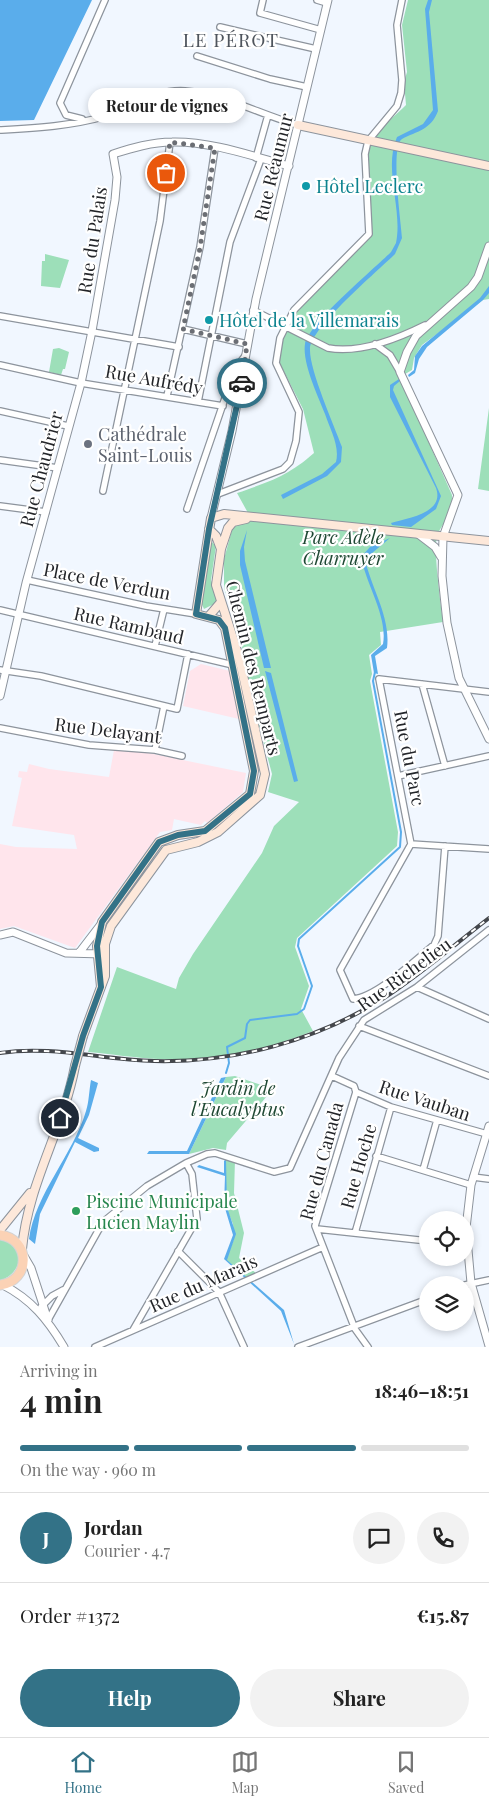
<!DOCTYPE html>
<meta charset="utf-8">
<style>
body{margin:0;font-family:"Playfair Display",serif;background:#f2f2f2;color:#222;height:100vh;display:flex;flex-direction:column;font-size:19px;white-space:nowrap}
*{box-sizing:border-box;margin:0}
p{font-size:16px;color:#767676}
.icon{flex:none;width:28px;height:28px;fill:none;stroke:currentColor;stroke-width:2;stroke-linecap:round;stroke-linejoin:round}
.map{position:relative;height:1347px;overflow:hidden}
.details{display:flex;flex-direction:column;background:#fff;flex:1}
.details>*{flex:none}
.buttons{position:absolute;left:419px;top:1211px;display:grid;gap:10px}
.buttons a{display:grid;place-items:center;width:55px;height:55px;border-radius:50%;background:#fff;box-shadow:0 2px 8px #0003;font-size:25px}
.pin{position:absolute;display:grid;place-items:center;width:42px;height:42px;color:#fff;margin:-21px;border:2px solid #fff;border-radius:50%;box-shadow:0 1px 5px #0007}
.courier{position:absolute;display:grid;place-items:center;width:50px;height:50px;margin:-25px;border:4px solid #337287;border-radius:50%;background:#fff;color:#222;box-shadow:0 1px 6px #0007}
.bubble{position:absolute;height:35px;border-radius:18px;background:#fff;box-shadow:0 2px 8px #0003;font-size:16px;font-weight:700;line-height:35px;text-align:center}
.head em{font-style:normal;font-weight:700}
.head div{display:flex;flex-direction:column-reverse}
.head{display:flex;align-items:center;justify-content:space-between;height:85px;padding:0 20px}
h1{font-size:32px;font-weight:700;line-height:38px}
.bar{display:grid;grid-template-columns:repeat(4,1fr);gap:8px 5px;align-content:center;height:60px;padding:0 20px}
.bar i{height:6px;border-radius:4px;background:#e0e0e0}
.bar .current{background:#337287}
.bar p{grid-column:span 4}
.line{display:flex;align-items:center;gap:12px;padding:0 20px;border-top:1px solid #e0e0e0}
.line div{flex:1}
.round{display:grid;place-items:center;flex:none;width:52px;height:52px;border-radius:26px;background:#f2f2f2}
.action{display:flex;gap:10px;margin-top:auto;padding:10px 20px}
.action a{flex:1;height:58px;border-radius:30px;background:#337287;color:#fff;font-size:20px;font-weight:700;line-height:58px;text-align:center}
.action a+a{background:#f2f2f2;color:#222}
.tab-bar{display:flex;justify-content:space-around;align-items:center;height:70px;border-top:1px solid #e0e0e0;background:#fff;font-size:14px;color:#767676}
.tab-bar a{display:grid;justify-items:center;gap:2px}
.tab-bar .current{color:#337287}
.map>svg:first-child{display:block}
.education{fill:#ffe5ec}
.green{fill:#9ddfb9}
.water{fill:#5aadeb}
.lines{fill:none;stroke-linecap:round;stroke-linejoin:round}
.stream{stroke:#5aadeb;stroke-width:2}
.minor-casing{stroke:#8d949d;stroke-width:8}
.tertiary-casing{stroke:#8d949d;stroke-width:9}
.secondary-casing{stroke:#8d949d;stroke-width:10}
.primary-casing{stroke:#d3d3d4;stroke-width:11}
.minor{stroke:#fff;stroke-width:5.5}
.tertiary{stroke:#fff;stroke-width:7}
.secondary{stroke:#fde8da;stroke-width:8}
.primary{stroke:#fbd2b5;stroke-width:9}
.rail-casing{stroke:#44474c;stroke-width:4}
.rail{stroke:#fff;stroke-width:2;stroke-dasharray:5.5;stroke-linecap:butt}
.secondary-bridge-casing{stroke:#8d949d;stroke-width:10;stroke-linecap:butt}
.secondary-bridge{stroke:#fde8da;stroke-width:8}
.done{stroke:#6b6e74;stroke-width:5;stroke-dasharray:0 9}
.route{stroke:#337287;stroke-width:6}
.culture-dot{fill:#0f9aa8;stroke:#fff;stroke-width:2}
.worship-dot{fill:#6b7280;stroke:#fff;stroke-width:2}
.leisure-dot{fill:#2e9e5b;stroke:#fff;stroke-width:2}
.labels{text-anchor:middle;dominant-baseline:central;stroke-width:4.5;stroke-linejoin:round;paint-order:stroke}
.street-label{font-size:18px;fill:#232529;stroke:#fff}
.culture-label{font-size:18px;fill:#0d838f;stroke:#fff;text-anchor:start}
.worship-label{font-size:18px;fill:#5b616d;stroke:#fff;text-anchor:start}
.park-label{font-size:18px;font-style:italic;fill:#1e4833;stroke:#fff}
.leisure-label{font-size:18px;fill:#27864d;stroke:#fff;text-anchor:start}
.neighbourhood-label{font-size:19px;letter-spacing:1px;fill:#4f555d;stroke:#fff}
</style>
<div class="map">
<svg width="489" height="1347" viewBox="0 0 489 1347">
<rect width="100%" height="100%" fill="#f1f7ff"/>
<path class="education" d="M201 664 230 671 239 719 183 706 190 671Z
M114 750 139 751 246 773 243 792 207 823 205 821 201 825 174 819 172 830 160 832 75 948 14 926 0 929V844L16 847 77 849 74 835 12 826 22 778 18 777 19 771 27 772 29 764 49 769 109 777Z"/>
<path class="green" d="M408 0H489V299L483 300 422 345 414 358 412 370 400 377 452 495C453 522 443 518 437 537 433 549 441 606 443 622L380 632 381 645 369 655 372 674 370 681 398 832 397 846 297 938 295 947 309 986 301 1009 313 1031C264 1051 210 1061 158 1059 135 1058 111 1054 88 1052L117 967 176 989 179 978 193 954 262 853 274 826 299 802 268 792 272 774 247 680 240 634 224 588V559L232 530 248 513 237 493C269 482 288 476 314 453L303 409 279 362 283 339 296 312 371 234 367 154C373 131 390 121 406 105L404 82 407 72 402 25Z
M45 254 69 260 60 288 41 286 42 261H45Z
M59 348 69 352 65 369H63L61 375 49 372 53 349Z
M489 408V491L478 489Z
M211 541 216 546 211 580 217 599 214 604 204 609 200 600Z
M235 1076 273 1089 227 1143 226 1150 213 1148 189 1154 226 1077Z
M226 1157 235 1160 234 1193 244 1233 239 1258 258 1275 249 1280 226 1260 234 1239 233 1224 226 1207 225 1198Z
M0 1239C27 1245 24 1272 0 1281Z"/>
<path class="water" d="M0 0H92L34 120 0 121Z
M428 0H432L429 12 438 111C431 130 417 131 402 139 390 146 401 222 402 238L395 254C378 271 310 328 310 349 309 369 334 425 342 447L341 462 327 476 283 499 281 495 322 474 336 462C340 446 330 429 325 414 318 396 302 363 305 344 309 323 374 269 391 252L396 243C403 209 383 170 397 137L423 124 433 110 425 9Z
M489 286V293L483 300 427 347 419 359 415 373 409 377 408 375 414 370 415 356 422 346 480 298Z
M399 379 400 381 394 386 393 390 441 496 436 509 411 527 392 525 391 523C408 518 445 513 436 488L390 397V385Z
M247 530 244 547 245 561 271 668H264L240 565V551Z
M390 538 365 559C371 588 391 617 387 648L375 656 378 674 374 673 371 655 383 644C388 617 366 584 361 557L370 547Z
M265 671 271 673 298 781 294 782Z
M226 1077 189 1154H147L149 1151H187L221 1078Z
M91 1080 98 1083 89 1115 78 1138 99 1148V1151L94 1152 75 1142 40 1214 35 1244 29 1239C35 1194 73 1155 86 1111 89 1102 89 1091 91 1080Z
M226 1159 227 1207 236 1234 227 1260 284 1310 294 1344 281 1311 224 1259 233 1235 224 1205 225 1176 197 1167 199 1165 224 1173V1161Z"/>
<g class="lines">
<path class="stream" d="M226 1073 229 1063 227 1047 245 1038 247 1024 250 1020 297 1014 304 1009 312 986 298 946 299 939 400 847 401 832 373 681 375 672"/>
<g class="minor-casing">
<path id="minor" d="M263 0 260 13 321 30
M317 0 327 3
M220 27 316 49
M197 56 270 79 307 87
M82 119 66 115 60 103 105 0
M0 130C35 128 72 126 106 116 132 107 156 89 185 91 225 94 261 115 298 125
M256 158 268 115
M253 310 328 348C360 354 397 339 425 325
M0 316 179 347
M183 329 247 344
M375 344 390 355 400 372
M0 365 81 383 223 406
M167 396 200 247 215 148
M198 402 230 242 261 159
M0 411 68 426
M0 460 58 468
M103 491 160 221 170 142
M218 494 283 469 290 462 296 441 299 412 276 363 280 338 294 310 369 234 365 154 368 141 397 106 401 93 402 80 397 25 402 0
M0 506 46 512
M187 509 235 369 245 356
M27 580 146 606 196 614
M0 610 233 665
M155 646 164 609
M0 670 41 676 177 709 188 654
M422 684 445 766
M0 728 89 745 155 750 182 756
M155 750 164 706
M398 776 489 756
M411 844 340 970 353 999C377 997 415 960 434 945L438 936 445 846
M411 844 379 679 489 692
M411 844 489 849
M417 987 489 1019
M359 1026 489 1076
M332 1076 354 1086 356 1092 391 1107 487 1134
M356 1092 315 1226 355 1329 368 1347
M376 1156 471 1185
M186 1163 207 1154 215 1153 274 1172 290 1168 339 1058 364 1020 417 987 489 930
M423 1170 437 1120
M473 1177 489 1179
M317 1229 428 1241
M355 1233 391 1107
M178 1251 219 1292 244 1347
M465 1285 489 1280
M41 1307 52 1296 63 1290
M48 1320 103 1222 147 1186 186 1163 192 1174 197 1219 133 1330
M95 1347 323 1247
M298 1347 428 1299"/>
</g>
<g class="tertiary-casing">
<path id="tertiary" d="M489 246 478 277 471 287 416 336 407 352 400 372 458 495 443 537 442 576 447 623 459 678 489 739
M211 518 232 431 256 299 328 0
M418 534 435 547 441 557
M0 696 26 583 81 383 92 331 115 200 117 177 113 154C132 148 152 142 172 142 210 141 252 156 289 166
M0 935 13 932 66 953 103 954
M79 953 102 923
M489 1126 471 1185 466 1228 471 1283 489 1346
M24 1256 31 1268 48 1320
M3 1285C31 1299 48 1320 64 1347"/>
</g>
<g class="secondary-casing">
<path id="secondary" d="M298 125 489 166
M209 529 216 536 221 549
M209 616 221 602
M101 987 97 946 102 922 159 842 178 835 205 831 250 794 254 771 225 628 219 620 196 614 211 518 224 514 489 541
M83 1036 105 976V944L111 926 166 850 198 842 218 832 260 795 265 774 239 657 216 585 221 549 228 528 233 522 246 519
M0 1230 30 1193
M22 1249C28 1183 63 1130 75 1066"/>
</g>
<g class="primary-casing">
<path id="primary" d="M0 1235C31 1239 31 1281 0 1285"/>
</g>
<use href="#minor" class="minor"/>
<use href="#tertiary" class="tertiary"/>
<use href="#secondary" class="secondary"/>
<use href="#primary" class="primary"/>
<g class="rail-casing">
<path id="rail" d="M0 1053C52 1045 102 1060 154 1061 235 1063 315 1041 384 998 421 974 454 945 489 918"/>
</g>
<use href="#rail" class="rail"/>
<g class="secondary-bridge-casing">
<path id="secondary-bridge" d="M75 1066 83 1036"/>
</g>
<use href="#secondary-bridge" class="secondary-bridge"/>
</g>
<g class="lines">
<path class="done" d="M166 173 170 142 215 148 200 248 183 329 247 344 242 383"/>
<path class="route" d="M60 1118 83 1036 101 987 97 946 102 922 159 842 178 835 205 831 250 794 254 771 225 628 219 620 196 614 209 529 242 383"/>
</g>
<g class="culture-dot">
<circle cx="306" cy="186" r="5"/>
<circle cx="209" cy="320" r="5"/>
</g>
<circle class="worship-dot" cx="88" cy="444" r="5"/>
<circle class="leisure-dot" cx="76" cy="1211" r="5"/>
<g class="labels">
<g class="street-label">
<text transform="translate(273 167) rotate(-76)">Rue Réaumur</text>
<text transform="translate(92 240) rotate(-81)">Rue du Palais</text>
<text transform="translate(154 379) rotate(10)">Rue Aufrédy</text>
<text transform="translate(41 469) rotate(-75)">Rue Chaudrier</text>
<text transform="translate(107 581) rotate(11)">Place de Verdun</text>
<text transform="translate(129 625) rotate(13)">Rue Rambaud</text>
<text transform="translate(254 668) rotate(76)">Chemin des Remparts</text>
<text transform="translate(108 730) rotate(7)">Rue Delayant</text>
<text transform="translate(410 758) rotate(79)">Rue du Parc</text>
<text transform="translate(404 974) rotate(-36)">Rue Richelieu</text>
<text transform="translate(425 1100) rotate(18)">Rue Vauban</text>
<text transform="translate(321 1161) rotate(-75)">Rue du Canada</text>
<text transform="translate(358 1166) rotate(-74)">Rue Hoche</text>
<text transform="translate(203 1283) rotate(-24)">Rue du Marais</text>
</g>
<g class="culture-label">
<text x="316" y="186">Hôtel Leclerc</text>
<text x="219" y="320">Hôtel de la Villemarais</text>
</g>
<g class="worship-label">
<text x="98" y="434">Cathédrale<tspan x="98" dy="21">Saint-Louis</tspan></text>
</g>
<g class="park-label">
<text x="343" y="537">Parc Adèle<tspan x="343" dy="21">Charruyer</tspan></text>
<text x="238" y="1088">Jardin de<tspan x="238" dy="21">l'Eucalyptus</tspan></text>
</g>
<g class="leisure-label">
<text x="86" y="1201">Piscine Municipale<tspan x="86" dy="21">Lucien Maylin</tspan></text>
</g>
<g class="neighbourhood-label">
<text x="231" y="39">LE PÉROT</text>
</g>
</g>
</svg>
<div class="buttons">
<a><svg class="icon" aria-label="locate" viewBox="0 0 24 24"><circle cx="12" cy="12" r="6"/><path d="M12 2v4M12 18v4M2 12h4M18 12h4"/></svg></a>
<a><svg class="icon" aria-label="layers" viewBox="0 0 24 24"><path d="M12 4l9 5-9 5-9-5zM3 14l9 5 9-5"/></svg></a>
</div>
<div class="pin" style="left:166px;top:173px;background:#ea580c"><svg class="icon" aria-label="bag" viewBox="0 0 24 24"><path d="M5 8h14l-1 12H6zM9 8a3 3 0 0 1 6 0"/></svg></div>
<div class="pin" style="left:60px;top:1118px;background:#1f2937"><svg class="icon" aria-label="home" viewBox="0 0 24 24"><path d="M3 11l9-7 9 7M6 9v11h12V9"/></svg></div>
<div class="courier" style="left:242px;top:383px"><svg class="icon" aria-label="car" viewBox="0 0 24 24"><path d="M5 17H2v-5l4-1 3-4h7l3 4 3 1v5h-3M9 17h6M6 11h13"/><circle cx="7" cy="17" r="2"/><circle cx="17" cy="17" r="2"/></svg></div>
<div class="bubble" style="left:88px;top:88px;width:158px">Retour de vignes</div>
</div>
<section class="details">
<div class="head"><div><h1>4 min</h1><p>Arriving in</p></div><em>18:46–18:51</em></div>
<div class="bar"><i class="current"></i><i class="current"></i><i class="current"></i><i></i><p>On the way · 960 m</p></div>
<div class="line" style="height:90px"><b class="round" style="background:#337287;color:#fff">J</b><div><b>Jordan</b><p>Courier · 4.7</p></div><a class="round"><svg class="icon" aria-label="chat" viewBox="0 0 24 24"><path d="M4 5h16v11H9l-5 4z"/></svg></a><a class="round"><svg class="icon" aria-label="phone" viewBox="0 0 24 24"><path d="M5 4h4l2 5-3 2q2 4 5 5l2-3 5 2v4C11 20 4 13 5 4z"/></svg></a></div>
<div class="line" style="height:65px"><div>Order #1372</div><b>€15.87</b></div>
<div class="action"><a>Help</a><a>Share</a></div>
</section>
<nav class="tab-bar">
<a class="current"><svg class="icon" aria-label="home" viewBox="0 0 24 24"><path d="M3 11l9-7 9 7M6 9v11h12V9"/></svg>Home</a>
<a><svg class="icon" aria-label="map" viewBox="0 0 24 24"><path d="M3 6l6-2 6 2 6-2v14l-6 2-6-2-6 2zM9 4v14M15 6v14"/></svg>Map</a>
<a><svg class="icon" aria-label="saved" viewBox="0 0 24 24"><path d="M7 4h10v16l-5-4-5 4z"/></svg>Saved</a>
</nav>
